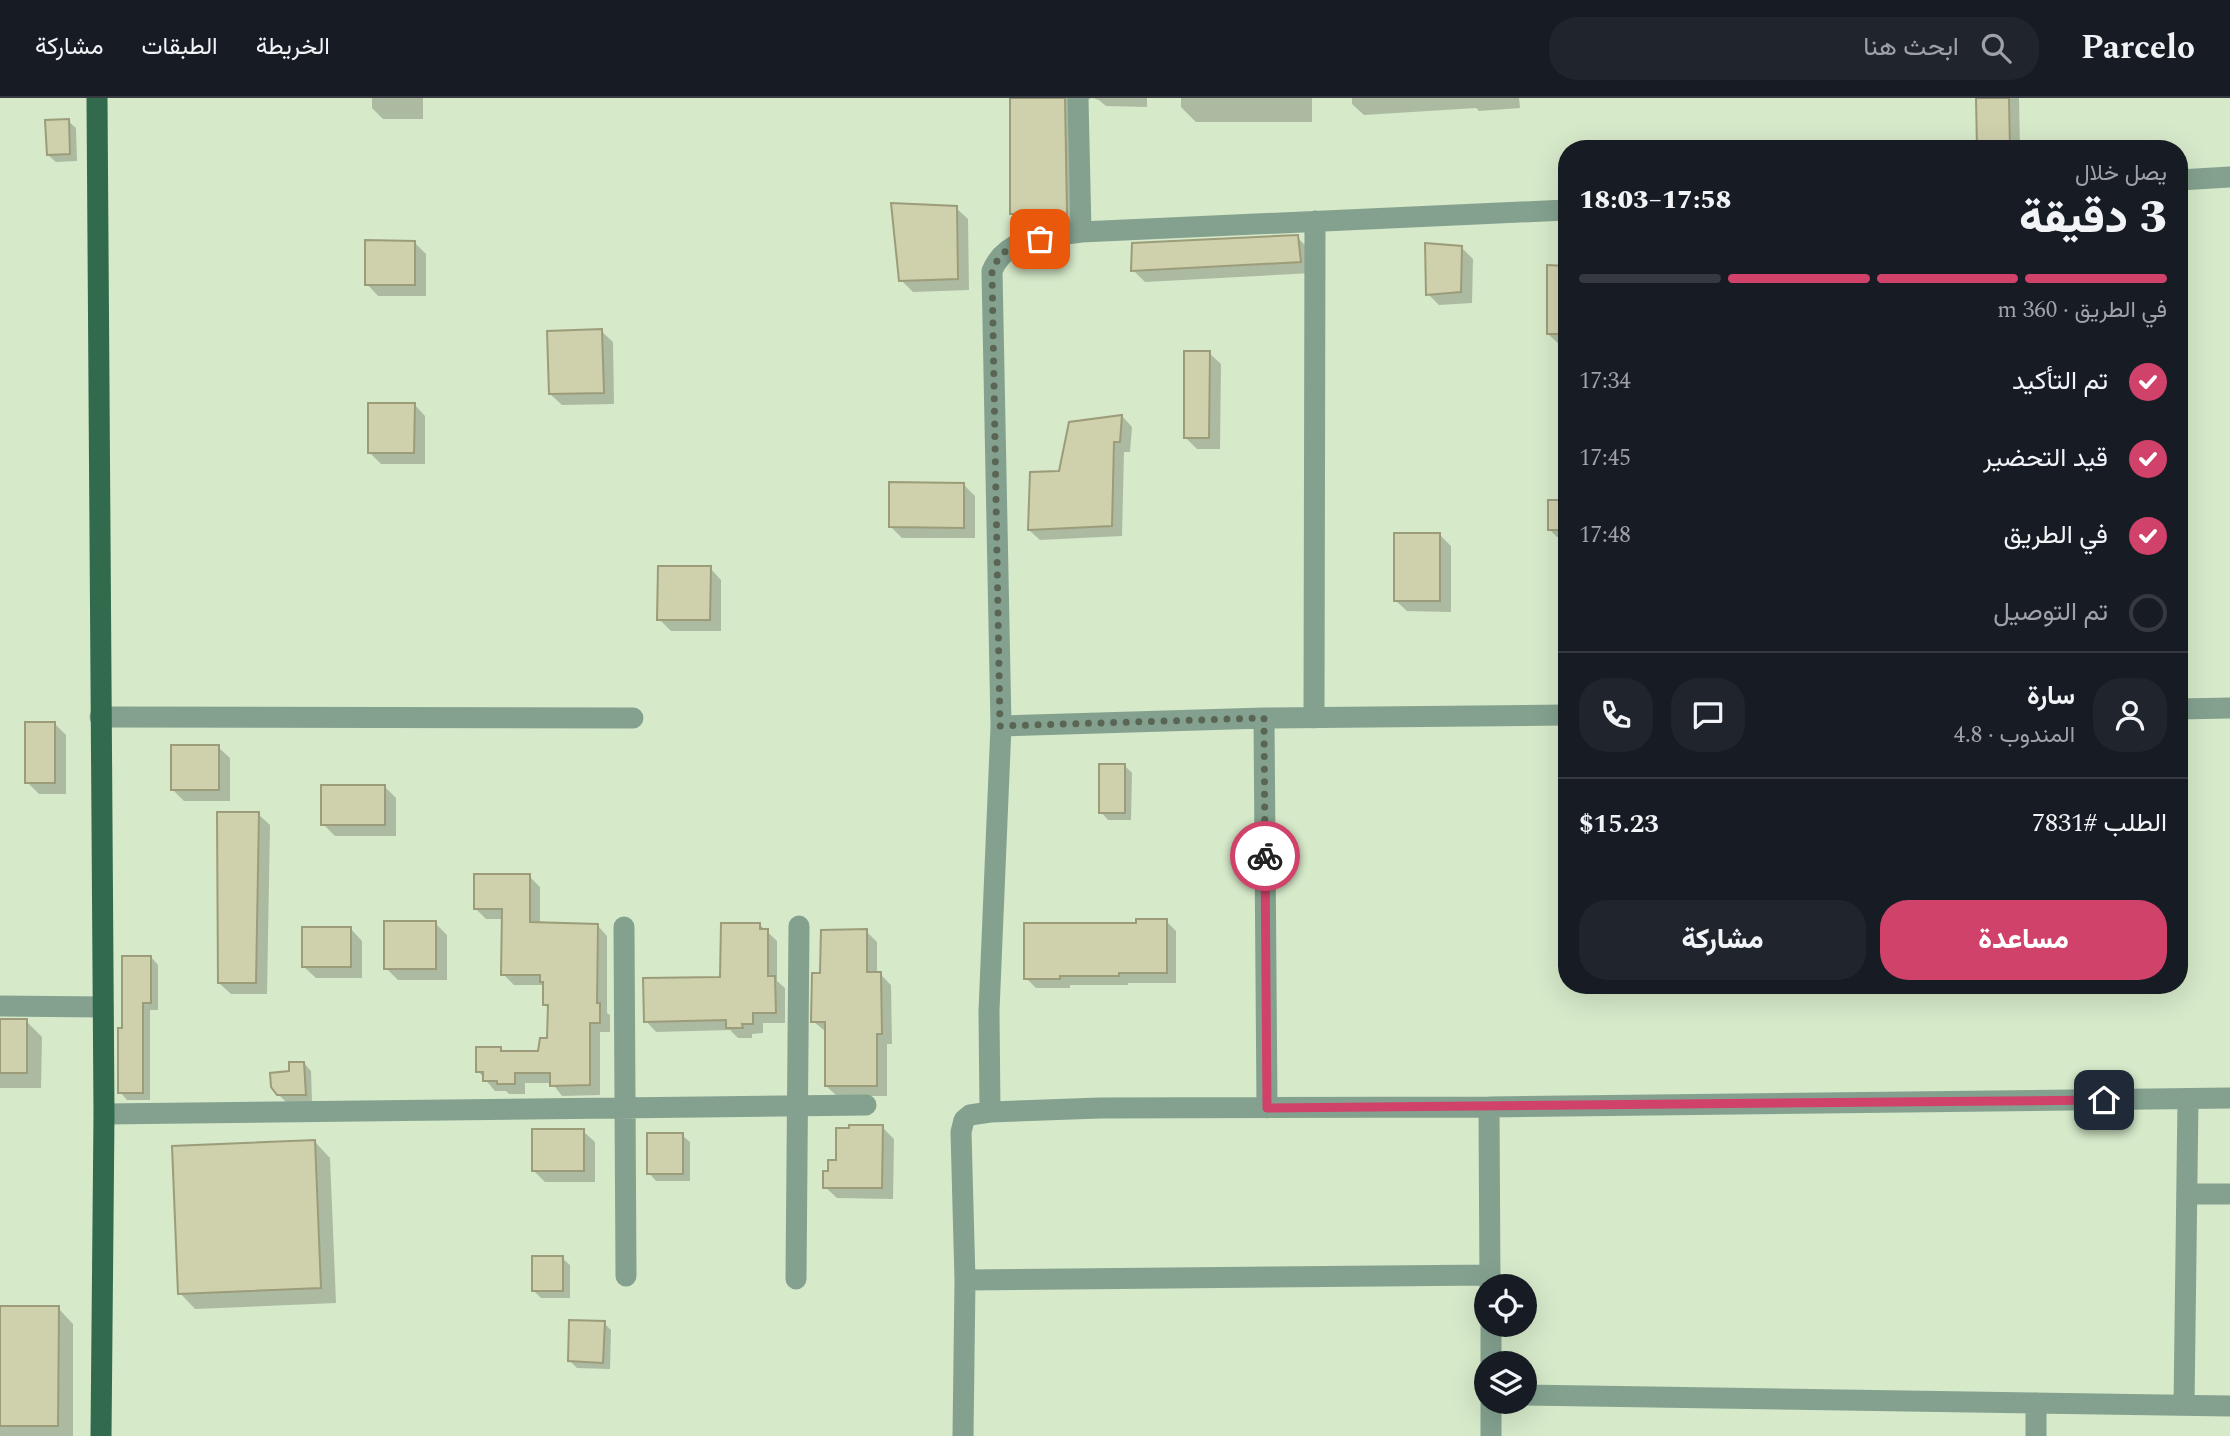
<!DOCTYPE html>
<html lang="ar">
<meta charset="utf-8">
<style>
body{margin:0;font-family:Spectral,Vazirmatn,serif;background:#20242c;color:#f1f3f6;direction:rtl;height:100vh;display:flex;flex-direction:column;font-size:26px;white-space:nowrap}
*{box-sizing:border-box;margin:0}
p{font-size:23px;color:#9ea1a6}
.icon{flex:none;width:38px;height:38px;fill:none;stroke:currentColor;stroke-width:2;stroke-linecap:round;stroke-linejoin:round}
.map{position:relative;flex:1;overflow:hidden;direction:ltr}
.drawer{position:absolute;left:1558px;top:42px;width:630px;height:854px;display:flex;flex-direction:column;background:#171b24;border-radius:28px;box-shadow:0 7px 28px #0002;direction:rtl}
.drawer>*{flex:none}
.controls{position:absolute;left:1474px;top:1176px;display:grid;gap:14px}
.controls a{display:grid;place-items:center;width:63px;height:63px;border-radius:50%;background:#171b24;box-shadow:0 7px 28px #0002;font-size:35px}
.pin{position:absolute;display:grid;place-items:center;width:60px;height:60px;color:#fff;margin:-30px;border-radius:14px;box-shadow:0 4px 10px #0006}
.courier{position:absolute;display:grid;place-items:center;width:70px;height:70px;margin:-35px;border:5px solid #d1426a;border-radius:50%;background:#fff;color:#222;box-shadow:0 2px 9px #0007}
.overview em{font-style:normal;font-weight:800}
.overview div{display:flex;flex-direction:column-reverse}
.overview{display:flex;align-items:center;justify-content:space-between;height:119px;padding:0 21px}
h1{font-size:46px;font-weight:800;line-height:52px}
.bar{display:grid;grid-template-columns:repeat(4,1fr);gap:10px 7px;align-content:center;height:84px;padding:0 21px}
.bar i{height:9px;border-radius:5px;background:#363941}
.bar .on{background:#d1426a}
.bar p{grid-column:span 4}
.line{display:flex;align-items:center;gap:18px;padding:0 21px;border-top:2px solid #363941}
.line div{flex:1}
.round{display:grid;place-items:center;flex:none;width:74px;height:74px;border-radius:28px;background:#20242c}
ol{padding:0 21px;list-style:none}
li{display:flex;align-items:center;gap:21px;height:77px}
li p{margin-inline-start:auto}
li .icon{padding:7px;border-radius:50%;background:#d1426a;color:#fff;stroke-width:4}
li:last-child{color:#9ea1a6}
li i{width:38px;height:38px;border:4px solid #363941;border-radius:50%}
.primary-button{display:flex;gap:14px;margin-top:auto;padding:14px 21px}
.primary-button a{flex:1;height:80px;border-radius:28px;background:#d1426a;color:#fff;font-size:28px;font-weight:800;line-height:80px;text-align:center}
.primary-button a+a{background:#20242c;color:#f1f3f6}
header{display:flex;align-items:center;gap:42px;box-sizing:border-box;height:98px;padding:0 35px;background:#171b24;border-bottom:2px solid #363941}
header strong{font-size:33px}
nav{display:flex;gap:38px;margin-inline-start:auto;font-size:24px}
.search{width:490px;height:63px;background:#20242c;display:flex;align-items:center;gap:18px;box-sizing:border-box;padding:0 24px;border-radius:28px;color:#9ea1a6;font-size:26px}
.map>svg:first-child{display:block}
.shadow{fill:#0003}
.building{fill:#cfd0ac;stroke:#9c9c7a;stroke-width:2}
.lines{fill:none;stroke-linecap:round;stroke-linejoin:round}
.minor{stroke:#84a18f;stroke-width:21}
.major{stroke:#316a4c;stroke-width:21}
.done{stroke:#5a6653;stroke-width:7;stroke-dasharray:0 12.6}
.route{stroke:#d1426a;stroke-width:9}
</style>
<header>
<strong>Parcelo</strong>
<div class="search"><svg class="icon" aria-label="search" viewBox="0 0 24 24"><circle cx="10" cy="10" r="6"/><path d="M15 15l6 6"/></svg>ابحث هنا</div>
<nav><a>الخريطة</a><a>الطبقات</a><a>مشاركة</a></nav>
</header>
<div class="map">
<svg width="2230" height="1338" viewBox="0 0 2230 1338">
<rect width="100%" height="100%" fill="#d6e9c9"/>
<path class="shadow" d="M372 0H423V21H383L372 10Z
M1012 0H1147V9L1106 8 1099 2 1092 0 1085 3 1081 130 1025 129 1011 115Z
M1181 0H1312V24H1196L1181 9Z
M1352 0H1519L1520 10 1479 13 1476 10 1364 17 1352 6Z
M1978 0H2019L2020 51H1979Z
M68 23 76 30 77 63 56 64 48 57Z
M956 110 968 121 969 192 913 194 901 182Z
M1297 139 1309 151 1312 175 1145 184 1133 172Z
M414 144 426 156V198H378L367 186Z
M1462 150 1473 161 1472 205 1439 207 1428 196Z
M1548 169H1566V247H1560L1548 236Z
M601 233 613 244 614 306 562 307 550 296Z
M1209 255 1221 266 1220 351H1197L1186 340Z
M414 306 425 318V366H381L369 354Z
M1122 318 1132 329 1130 354H1124L1122 438 1040 442 1029 432 1061 375Z
M963 386 975 398V440H902L891 429Z
M1550 404H1566V439H1557L1550 432Z
M1439 436 1451 448V514L1407 513 1395 502Z
M710 470 721 482V533H671L659 521Z
M55 626 66 637V696H39L27 684Z
M218 649 230 660V703H184L173 692Z
M1124 667 1132 675 1131 722H1108L1101 714Z
M385 689 396 700V738H335L323 726Z
M258 716 270 727 267 896H231L219 885Z
M529 778 540 789V826L597 827 607 838V915L610 917V934H600V997L562 998 552 985H525V996H509L506 993H495L478 973 501 950 505 955H540L549 942V911L545 907V887H514L503 876V821H486L475 810Z
M1166 823 1176 833V885H1128V887H1070V890H1036L1026 880 1138 827Z
M435 825 447 837V882H398L386 870Z
M759 826 777 843V883L785 890V925H763V935L752 936V940H738L730 932 656 934 646 923 722 881Z
M351 831 362 843V880H316L304 869Z
M866 833 877 844V876H880L891 887 892 946H887V998H837L826 988V934L813 923 821 877Z
M151 859 158 867V912H150V1002H127L120 994 124 932Z
M0 923H26L42 939 41 990H0Z
M304 965 311 973 312 1004H286L278 996 291 975Z
M882 1029 894 1041 893 1101 837 1100 825 1089 829 1075Z
M583 1033 595 1044V1084H545L533 1072Z
M682 1037 690 1044V1083H656L649 1075Z
M315 1044 330 1060 336 1205 195 1211 180 1195Z
M562 1160 570 1167V1200H541L534 1193Z
M0 1210H58L73 1226V1338H0Z
M604 1225 611 1232 610 1271 577 1270 570 1263Z"/>
<path class="building" d="M1010 0H1065L1067 116H1010Z
M1976 0H2009L2010 51H1977Z
M69 21 70 56 47 57 45 22Z
M891 105 957 108 958 181 899 183Z
M1298 137 1301 164 1131 173 1132 145Z
M365 142 415 143V187H365Z
M1425 145 1462 148 1461 194 1426 197Z
M1547 167 1566 168V236H1547Z
M602 231 604 295 549 296 547 233Z
M1184 253H1210L1209 340H1184Z
M368 305H415L414 355H368Z
M1122 317 1120 344H1114L1112 428 1028 432 1030 374 1059 373 1069 324Z
M889 384 964 385V430L889 429Z
M1548 402H1566V432H1548Z
M1394 435H1440V503H1394Z
M658 468H711L710 522H657Z
M25 624H55V685H25Z
M171 647H219V692H171Z
M1099 666H1125V715H1099Z
M321 687H385V727H321Z
M217 714H259L256 885H218Z
M474 776H530V824L598 826 597 905H600V925H590V987L550 988V975H515V986H497V983H483V974H476V949H501V953H538L540 940H547L548 907H543V884H540V877H501L502 811H474Z
M1136 821H1167V875H1119V878H1060V881H1024V825H1136Z
M384 823H436V871H384Z
M721 825H760V831H768V878H775L776 915H753V926H742L743 930H726V922L644 924 643 880 720 879Z
M302 829H351V869H302Z
M867 831V874H881L882 936H877V988H825V924H811L812 875H820L821 832Z
M122 858H151V905H143V995H118V930H122Z
M0 921H27V975H0Z
M289 964H304L306 997H277L271 989 270 975 289 973Z
M849 1027H883L882 1090H823V1073H828V1062H836V1030H849Z
M532 1031H584V1073H532Z
M647 1035H683V1076H647Z
M315 1042 321 1190 178 1196 172 1048Z
M532 1158H563V1193H532Z
M0 1208H59L58 1328H0Z
M569 1222 605 1223 603 1265 568 1263Z"/>
<g class="lines">
<path class="minor" d="M1078 0 1081 134
M2179 82 2230 79
M2179 611 2230 610
M100 619 633 620
M1264 620 1267 1010
M1314 620 1315 123
M1001 628 1264 620 1566 617
M624 829 626 1178
M0 908 103 909
M1489 1009 1490 1188
M990 1014 989 913 1001 628 992 173C1007 137 1048 139 1081 134L1566 112
M104 1016 866 1007
M2187 1096H2230
M796 1181 799 828
M965 1182 1490 1177
M1491 1227V1265
M1524 1297 2230 1308
M1491 1304V1338
M2036 1305V1338
M2184 1307 2188 1001
M963 1338 965 1182 961 1034 964 1022 970 1017 990 1014 1100 1010 1489 1009 2230 1000"/>
<path class="major" d="M97 0 104 1016 101 1338"/>
</g>
<g class="lines">
<path class="done" d="M1040 141C1017 144 1001 150 992 173L1000 628 1264 620 1265 758"/>
<path class="route" d="M1265 758 1267 1010 2104 1002"/>
</g>
</svg>
<div class="controls">
<a><svg class="icon" aria-label="locate" viewBox="0 0 24 24"><circle cx="12" cy="12" r="6"/><path d="M12 2v4M12 18v4M2 12h4M18 12h4"/></svg></a>
<a><svg class="icon" aria-label="layers" viewBox="0 0 24 24"><path d="M12 4l9 5-9 5-9-5zM3 14l9 5 9-5"/></svg></a>
</div>
<div class="pin" style="left:1040px;top:141px;background:#ea580c"><svg class="icon" aria-label="bag" viewBox="0 0 24 24"><path d="M5 8h14l-1 12H6zM9 8a3 3 0 0 1 6 0"/></svg></div>
<div class="pin" style="left:2104px;top:1002px;background:#1f2937"><svg class="icon" aria-label="home" viewBox="0 0 24 24"><path d="M3 11l9-7 9 7M6 9v11h12V9"/></svg></div>
<div class="courier" style="left:1265px;top:758px"><svg class="icon" aria-label="bike" viewBox="0 0 24 24"><circle cx="6" cy="16" r="4"/><circle cx="18" cy="16" r="4"/><path d="M6 16l4-8h5l3 8M10 8l3 8H6M13 5h3"/></svg></div>
<section class="drawer">
<div class="overview"><div><h1>3 دقيقة</h1><p>يصل خلال</p></div><em>17:58–18:03</em></div>
<div class="bar"><i class="on"></i><i class="on"></i><i class="on"></i><i></i><p>في الطريق · 360 m</p></div>
<ol>
<li><svg class="icon" aria-label="check" viewBox="0 0 24 24"><path d="M5 12l5 5 9-10"/></svg>تم التأكيد<p>17:34</p></li>
<li><svg class="icon" aria-label="check" viewBox="0 0 24 24"><path d="M5 12l5 5 9-10"/></svg>قيد التحضير<p>17:45</p></li>
<li><svg class="icon" aria-label="check" viewBox="0 0 24 24"><path d="M5 12l5 5 9-10"/></svg>في الطريق<p>17:48</p></li>
<li><i></i>تم التوصيل</li>
</ol>
<div class="line" style="height:126px"><a class="round"><svg class="icon" aria-label="person" viewBox="0 0 24 24"><circle cx="12" cy="8" r="4"/><path d="M4 21q1-7 8-7t8 7"/></svg></a><div><b>سارة</b><p>المندوب · 4.8</p></div><a class="round"><svg class="icon" aria-label="chat" viewBox="0 0 24 24"><path d="M4 5h16v11H9l-5 4z"/></svg></a><a class="round"><svg class="icon" aria-label="phone" viewBox="0 0 24 24"><path d="M5 4h4l2 5-3 2q2 4 5 5l2-3 5 2v4C11 20 4 13 5 4z"/></svg></a></div>
<div class="line" style="height:91px"><div>الطلب #7831</div><b>$15.23</b></div>
<div class="primary-button"><a>مساعدة</a><a>مشاركة</a></div>
</section>
</div>
